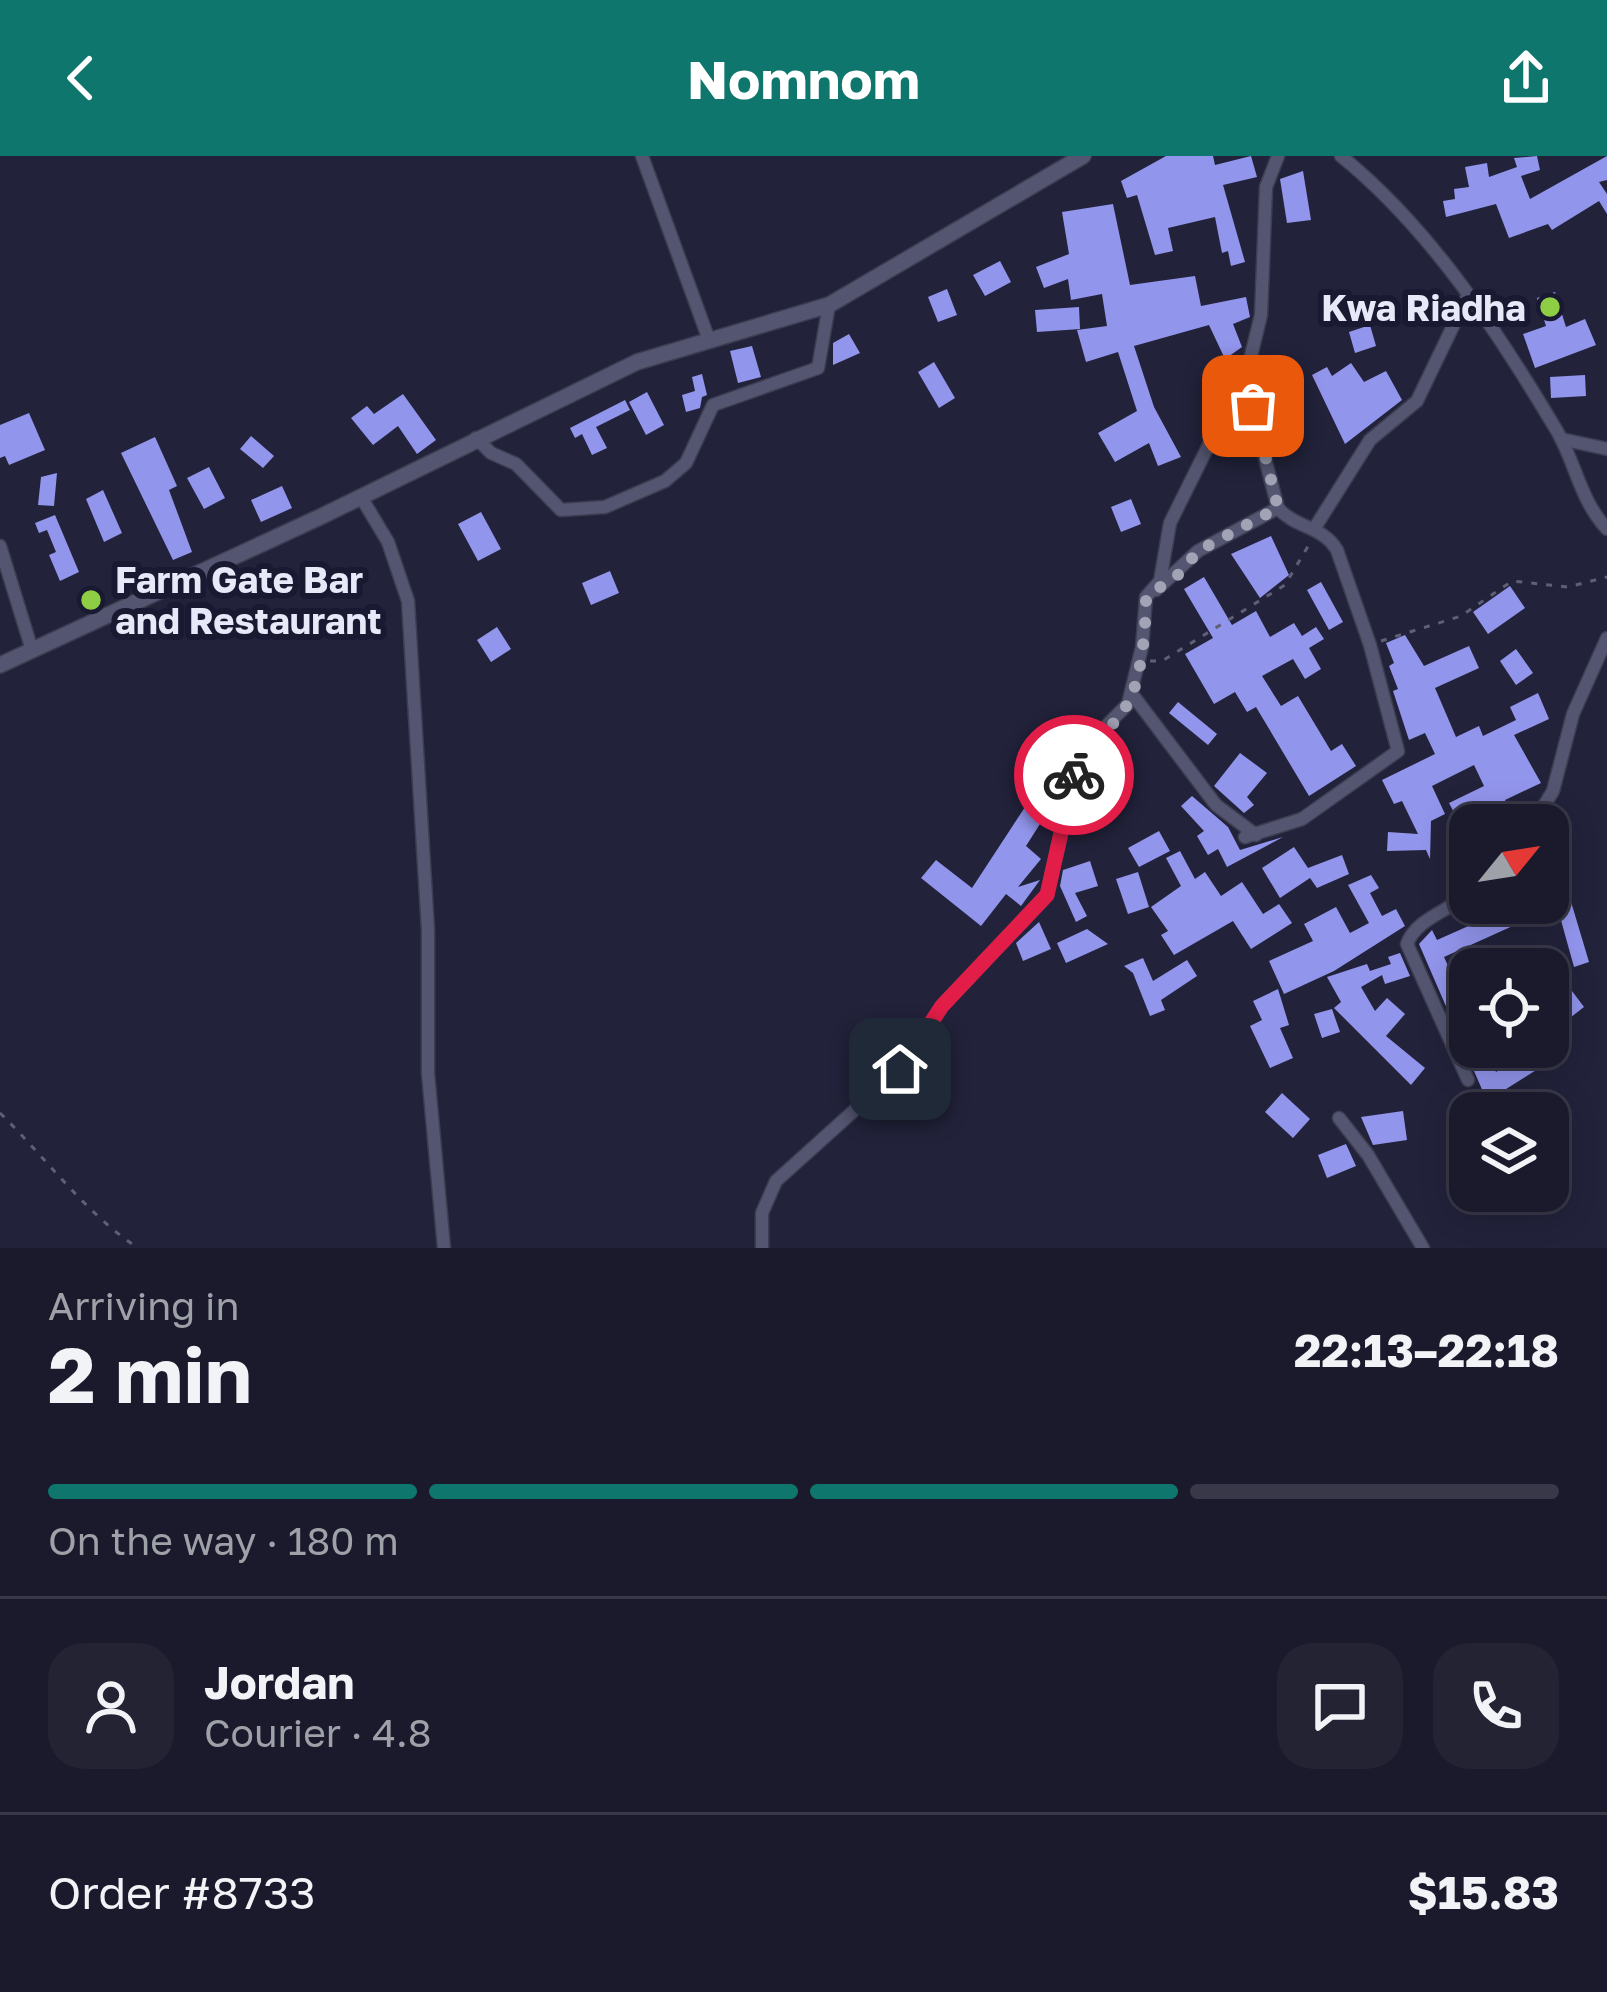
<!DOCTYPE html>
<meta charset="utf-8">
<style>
body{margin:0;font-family:"Golos Text",sans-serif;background:#232334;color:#f1f3f6;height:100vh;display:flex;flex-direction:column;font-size:45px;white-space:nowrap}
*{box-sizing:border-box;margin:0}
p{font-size:39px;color:#9fa1a9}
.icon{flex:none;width:66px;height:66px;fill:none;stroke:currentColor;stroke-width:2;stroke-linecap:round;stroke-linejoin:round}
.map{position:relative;height:1092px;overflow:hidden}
.drawer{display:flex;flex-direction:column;background:#1a1a2c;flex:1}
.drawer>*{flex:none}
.needle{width:78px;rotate:60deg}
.tools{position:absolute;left:1449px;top:648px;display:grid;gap:24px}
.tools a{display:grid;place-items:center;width:120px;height:120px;border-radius:24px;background:#1a1a2c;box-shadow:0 6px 30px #0003,0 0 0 3px #383848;font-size:60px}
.pin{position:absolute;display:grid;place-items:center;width:102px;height:102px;color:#fff;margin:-51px;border-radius:24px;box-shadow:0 6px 18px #0006}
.courier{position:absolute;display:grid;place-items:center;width:120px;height:120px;margin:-60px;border:9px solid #e11d48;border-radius:50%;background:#fff;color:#222;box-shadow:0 3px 15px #0007}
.head em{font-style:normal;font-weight:700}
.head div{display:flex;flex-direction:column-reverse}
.head{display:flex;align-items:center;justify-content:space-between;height:204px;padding:0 48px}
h1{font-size:78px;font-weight:700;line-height:90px}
.bar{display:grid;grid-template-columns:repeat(4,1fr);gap:18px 12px;align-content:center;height:144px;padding:0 48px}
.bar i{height:15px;border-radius:9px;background:#383848}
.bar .on{background:#0f766e}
.bar p{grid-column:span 4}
.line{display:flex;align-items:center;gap:30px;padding:0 48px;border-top:3px solid #383848}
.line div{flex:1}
.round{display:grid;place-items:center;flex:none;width:126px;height:126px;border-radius:36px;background:#232334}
header{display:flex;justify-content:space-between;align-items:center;height:156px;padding:0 48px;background:#0f766e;color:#fff;font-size:54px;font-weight:700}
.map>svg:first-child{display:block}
.building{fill:#9295ec}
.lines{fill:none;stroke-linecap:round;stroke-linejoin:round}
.minor-casing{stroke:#3c3d51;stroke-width:15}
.tertiary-casing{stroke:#3c3d51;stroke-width:18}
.path{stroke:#5f6076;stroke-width:3;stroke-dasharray:6 9;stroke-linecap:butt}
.minor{stroke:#545671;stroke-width:12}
.tertiary{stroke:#545671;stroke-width:15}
.done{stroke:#a2a4b6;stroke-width:12;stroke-dasharray:0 21.6}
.route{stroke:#e11d48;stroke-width:15}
.poi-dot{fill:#8dce44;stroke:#191931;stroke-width:4.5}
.labels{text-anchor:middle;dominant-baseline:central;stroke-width:12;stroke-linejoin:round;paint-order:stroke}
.poi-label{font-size:36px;font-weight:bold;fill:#e7e9f9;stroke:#191931;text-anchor:end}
</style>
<header><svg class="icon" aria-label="back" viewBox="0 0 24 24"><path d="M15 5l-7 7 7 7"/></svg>Nomnom<svg class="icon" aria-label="share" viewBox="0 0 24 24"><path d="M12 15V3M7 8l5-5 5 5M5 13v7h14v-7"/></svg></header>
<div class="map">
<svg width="1607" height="1092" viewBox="0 0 1607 1092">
<rect width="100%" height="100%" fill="#22233b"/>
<path class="building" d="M1166 0H1213L1215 9 1251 0 1257 21 1223 29 1245 106 1231 110 1228 95 1222 97 1215 61 1168 72 1173 95 1155 99 1137 39 1127 42 1121 25Z
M1537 0 1540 14 1521 20 1530 43 1607 0V24L1599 26 1607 38V58L1599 45 1552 74 1548 68 1509 82 1496 48 1446 61 1443 45 1455 43 1454 33 1469 31 1465 11 1487 7 1489 21 1517 11 1514 2Z
M1303 15 1311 64 1287 67 1280 23Z
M1113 48 1130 129 1195 120 1201 150 1246 141 1250 161 1233 168 1242 191 1225 203 1209 169 1134 190 1154 251 1181 301 1158 310 1149 287 1115 306 1098 277 1137 255 1118 196 1086 206 1077 174 1107 170 1102 138 1071 144 1068 123 1044 132 1036 111 1069 98 1062 56Z
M1000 105 1011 126 985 140 973 119Z
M947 133 957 159 938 166 928 141Z
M1555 136 1566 171 1585 163 1596 189 1535 212 1523 178 1546 170 1537 142Z
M1079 151 1080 173 1037 176 1035 154Z
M1370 169 1376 190 1355 197 1349 176Z
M849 178 860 197 833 209V187Z
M752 190 761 221 738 227 730 195Z
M934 206 955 242 939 252 918 216Z
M1351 207 1364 226 1386 215 1402 244 1345 288 1312 219 1327 211 1332 220Z
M702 218 707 239 702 241 700 252 686 256 682 239 695 235 692 221Z
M1585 219 1586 240 1551 242 1550 221Z
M647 236 664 269 646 279 629 246Z
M403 238 436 284 417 298 398 270 373 289 351 262 367 250 374 258Z
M625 244 630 254 596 271 607 292 592 299 582 278 575 282 570 272Z
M29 257 45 294 9 309 5 300 0 302V269Z
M251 280 274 300 263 312 240 293Z
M155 281 177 330 169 334 192 396 173 404 121 297Z
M209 311 225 342 204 353 187 322Z
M57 317 54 350 38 349 41 321Z
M282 330 292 352 261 366 251 344Z
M103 334 122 377 104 386 86 343Z
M1131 343 1141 368 1121 376 1111 351Z
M481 356 501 393 478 405 458 368Z
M55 359 79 416 60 425 49 399 56 396 47 374 39 377 35 367Z
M1271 380 1289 419 1260 442 1231 398Z
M610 415 619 437 591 449 582 427Z
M1204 421 1232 469 1256 455 1270 481 1294 467 1302 480 1316 471 1324 483 1309 492 1321 513 1305 523 1293 503 1262 520 1281 550 1298 540 1331 595 1342 588 1356 610 1309 640 1256 551 1247 556 1235 536 1214 548 1185 498 1213 482 1184 433Z
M1321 426 1343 466 1329 474 1307 434Z
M1510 430 1525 452 1488 478 1473 456Z
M497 471 511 493 491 506 477 484Z
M1405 479 1424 510 1469 490 1479 512 1435 532 1456 581 1479 570 1483 580 1516 564 1510 551 1538 537 1549 563 1514 579 1541 627 1505 644 1515 669H1482L1477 657 1459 666 1449 647 1484 630 1474 609 1432 630 1445 658 1431 665 1430 703 1426 694 1387 695 1388 676 1418 678 1402 645 1394 648 1382 624 1435 598 1425 577 1409 584 1393 535 1398 533 1389 510 1394 507 1386 487Z
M1516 493 1533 517 1516 529 1500 505Z
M1178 546 1217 578 1208 589 1169 557Z
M1240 597 1267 617 1247 641 1254 649 1244 657 1214 630Z
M1042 625 1059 638 1026 690 1041 703 1018 731 1040 724 1021 750 1006 738 981 770 921 722 936 704 972 732Z
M1192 640 1228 671 1240 694 1283 681 1227 711 1218 693 1208 699 1197 680 1204 675 1181 650Z
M1553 655 1567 656 1565 684 1548 682 1544 669Z
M1159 675 1170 695 1139 711 1128 692Z
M1294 691 1308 712 1342 699 1349 718 1317 732 1310 722 1280 742 1262 712Z
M1180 695 1195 723 1205 716 1221 740 1242 726 1263 758 1279 748 1292 767 1251 793 1233 765 1174 799 1161 779 1168 775 1151 751 1181 730 1166 702Z
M1090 705 1098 730 1075 737 1087 760 1076 766 1060 730 1063 714Z
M1138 716 1149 751 1128 758 1116 723Z
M1371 719 1379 732 1370 737 1382 760 1396 753 1405 770 1334 815 1284 838 1269 805 1313 785 1304 768 1336 751 1350 777 1369 767 1348 729Z
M1566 729 1589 806 1574 811 1557 750 1444 801 1470 858V891H1485L1496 916 1539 891H1551L1557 901 1487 945 1419 788 1432 774 1437 784 1520 747H1556L1552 734Z
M1039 766 1051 793 1023 805 1016 787Z
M1087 773 1108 788 1066 807 1057 787Z
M1400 797 1410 820 1385 828 1382 819 1361 831 1375 855 1387 842 1405 858 1386 880 1425 912 1411 929 1334 852 1341 846 1327 821 1367 808 1370 815 1391 808 1388 801Z
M1143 802 1153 825 1187 804 1197 820 1161 844 1165 854 1150 860 1133 817 1124 810Z
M1548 803 1584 851 1566 865 1561 858 1548 868Z
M1278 833 1289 869 1280 872 1293 902 1270 912 1250 870 1262 864 1253 845Z
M1332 853 1340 876 1322 882 1314 858Z
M1282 937 1310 963 1293 982 1265 956Z
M1403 955 1407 984 1373 989 1361 961Z
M1346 988 1356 1010 1327 1022 1318 999Z"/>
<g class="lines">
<g class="minor-casing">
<path id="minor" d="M642 0 709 184
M1341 0C1430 72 1498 176 1557 275 1576 308 1580 344 1607 373
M1244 222 1278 352C1295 372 1323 370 1337 394L1370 489 1398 595 1302 663 1245 681
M476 282 491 297 516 308 561 354 605 351 665 325 686 307 713 249 818 212 829 149
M1561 283 1607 293
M361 341 388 386 408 445 428 774V917L444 1092
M1314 373 1370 284 1417 245 1467 141
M0 390 32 494
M1156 434 1198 395 1278 352
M1132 538 1216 649 1256 679
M1532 669 1553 635 1573 558 1607 482
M1468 924 1407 788C1416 762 1451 755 1470 736
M1339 962 1368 999 1423 1092
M762 1092V1057L776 1025 908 906 942 850 1047 739 1075 616 1100 576 1128 548 1142 491 1146 441 1160 425 1170 367 1249 208 1261 159 1266 31 1278 0"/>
</g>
<g class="tertiary-casing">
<path id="tertiary" d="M0 509 320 361 637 206 829 149 1083 0"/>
</g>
<path class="path" d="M1381 485 1461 460 1512 425 1568 431 1607 421
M1150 505H1162L1285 429 1310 387
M0 957C47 1003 85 1057 138 1092"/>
<use href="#minor" class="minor"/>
<use href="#tertiary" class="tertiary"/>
</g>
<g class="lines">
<path class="done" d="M1074 619C1088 590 1118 568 1130 543 1142 518 1146 470 1146 441L1179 418 1198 395 1278 352 1253 250"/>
<path class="route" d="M900 913 942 850 1047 739 1074 619"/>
</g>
<g class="poi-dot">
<circle cx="1550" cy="151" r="12"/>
<circle cx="91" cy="444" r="12"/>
</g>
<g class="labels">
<g class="poi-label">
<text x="1526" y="151">Kwa Riadha</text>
<text x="115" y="423" text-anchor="start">Farm Gate Bar<tspan x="115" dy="41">and Restaurant</tspan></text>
</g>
</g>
</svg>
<div class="tools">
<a><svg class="needle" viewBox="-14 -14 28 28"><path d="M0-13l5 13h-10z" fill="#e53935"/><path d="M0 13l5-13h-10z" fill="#9fa1a9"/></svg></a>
<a><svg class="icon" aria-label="locate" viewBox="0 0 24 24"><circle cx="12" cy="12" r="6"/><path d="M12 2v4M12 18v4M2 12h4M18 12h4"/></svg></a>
<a><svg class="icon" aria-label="layers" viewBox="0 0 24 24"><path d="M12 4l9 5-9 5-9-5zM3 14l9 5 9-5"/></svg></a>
</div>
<div class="pin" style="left:1253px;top:250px;background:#ea580c"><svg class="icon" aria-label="bag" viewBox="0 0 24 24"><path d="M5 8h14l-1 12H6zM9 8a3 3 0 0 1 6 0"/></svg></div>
<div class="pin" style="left:900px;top:913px;background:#1f2937"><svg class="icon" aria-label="home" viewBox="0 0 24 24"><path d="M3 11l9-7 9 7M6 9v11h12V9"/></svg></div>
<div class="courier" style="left:1074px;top:619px"><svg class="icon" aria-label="bike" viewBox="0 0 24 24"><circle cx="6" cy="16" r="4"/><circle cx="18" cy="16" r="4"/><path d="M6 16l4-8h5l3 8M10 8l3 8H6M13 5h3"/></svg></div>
</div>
<section class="drawer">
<div class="head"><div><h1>2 min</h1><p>Arriving in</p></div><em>22:13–22:18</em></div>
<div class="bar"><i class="on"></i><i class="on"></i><i class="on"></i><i></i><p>On the way · 180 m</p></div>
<div class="line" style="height:216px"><a class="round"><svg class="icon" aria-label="person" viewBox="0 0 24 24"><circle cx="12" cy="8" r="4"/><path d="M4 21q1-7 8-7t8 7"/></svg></a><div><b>Jordan</b><p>Courier · 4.8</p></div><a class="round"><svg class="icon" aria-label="chat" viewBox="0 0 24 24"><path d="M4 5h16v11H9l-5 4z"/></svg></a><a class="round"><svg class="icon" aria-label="phone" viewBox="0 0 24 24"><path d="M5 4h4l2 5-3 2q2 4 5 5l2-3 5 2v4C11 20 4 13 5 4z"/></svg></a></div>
<div class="line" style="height:156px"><div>Order #8733</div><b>$15.83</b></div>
</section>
